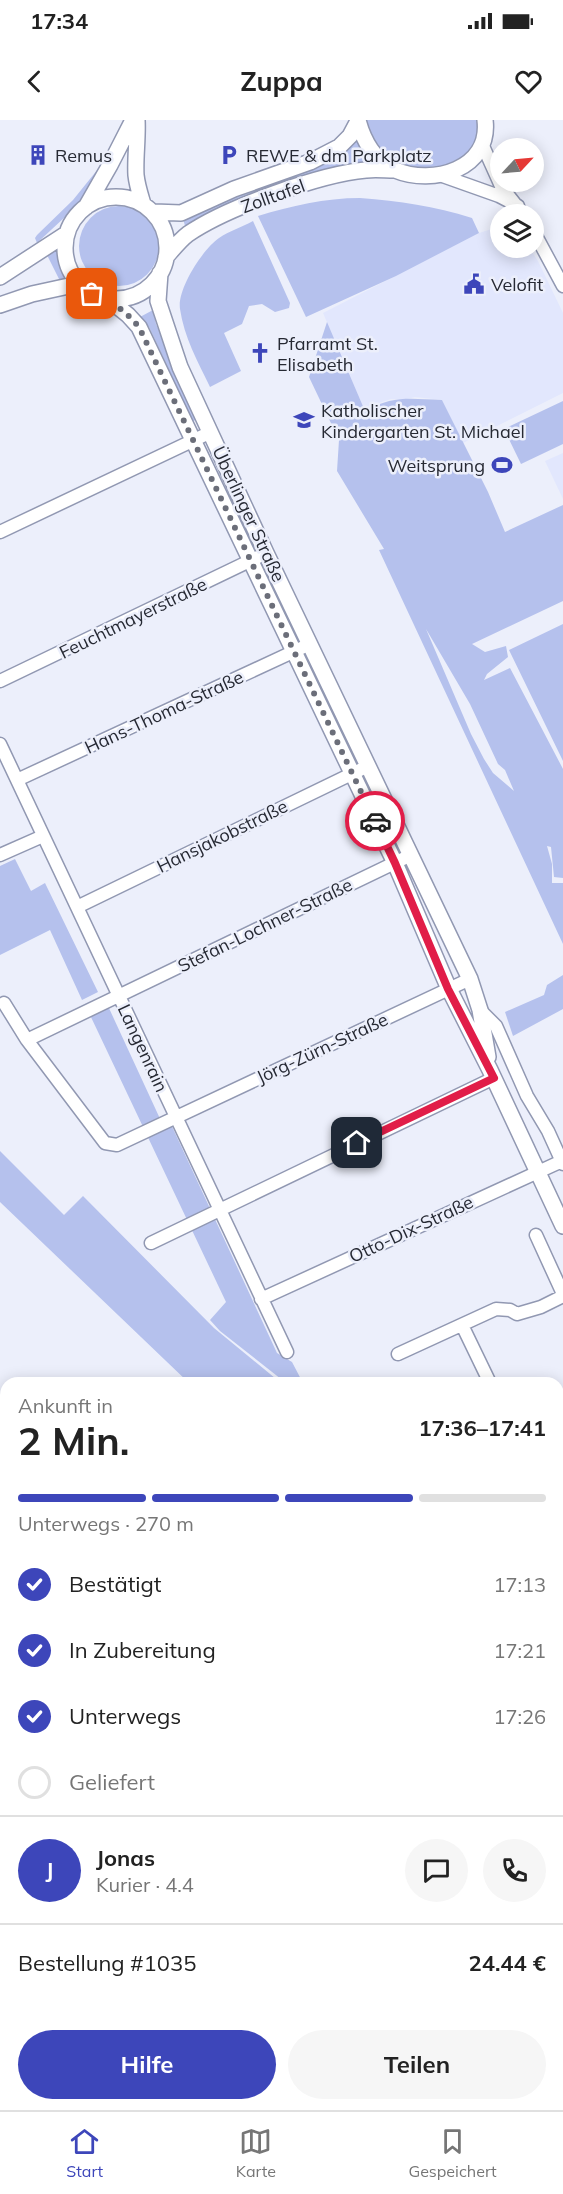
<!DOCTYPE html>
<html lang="de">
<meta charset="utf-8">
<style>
body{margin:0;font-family:Mulish,sans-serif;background:#f6f6f6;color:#222;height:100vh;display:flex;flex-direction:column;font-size:22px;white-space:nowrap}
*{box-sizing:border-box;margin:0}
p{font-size:20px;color:#767676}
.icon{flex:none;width:33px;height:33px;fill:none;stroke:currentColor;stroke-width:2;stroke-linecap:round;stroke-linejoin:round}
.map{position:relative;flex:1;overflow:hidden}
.panel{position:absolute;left:0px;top:1257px;width:564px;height:734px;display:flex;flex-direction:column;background:#fff;border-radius:18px 18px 0 0;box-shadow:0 3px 15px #0003}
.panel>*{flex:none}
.needle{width:39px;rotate:64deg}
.tools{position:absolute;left:490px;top:18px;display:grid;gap:12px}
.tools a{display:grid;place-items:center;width:54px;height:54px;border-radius:50%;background:#fff;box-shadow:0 3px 15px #0003;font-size:30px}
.pin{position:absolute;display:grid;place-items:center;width:51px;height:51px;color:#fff;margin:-26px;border-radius:12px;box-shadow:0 3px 9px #0006}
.courier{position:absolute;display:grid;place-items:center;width:60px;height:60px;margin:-30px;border:4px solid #e11d48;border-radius:50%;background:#fff;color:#222;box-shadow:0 2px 8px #0007}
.summary em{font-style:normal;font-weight:700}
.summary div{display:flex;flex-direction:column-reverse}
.summary{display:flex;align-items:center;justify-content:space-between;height:102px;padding:0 18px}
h1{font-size:39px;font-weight:700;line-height:45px}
.bar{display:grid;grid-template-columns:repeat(4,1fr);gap:9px 6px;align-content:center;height:72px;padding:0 18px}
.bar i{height:8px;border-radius:4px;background:#e0e0e0}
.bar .current{background:#3d46ba}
.bar p{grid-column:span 4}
.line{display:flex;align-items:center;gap:15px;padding:0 18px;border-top:2px solid #e0e0e0}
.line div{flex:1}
.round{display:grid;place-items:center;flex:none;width:63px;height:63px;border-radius:32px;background:#f6f6f6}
ol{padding:0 18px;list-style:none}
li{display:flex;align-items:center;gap:18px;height:66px}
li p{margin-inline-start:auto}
li .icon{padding:6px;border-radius:50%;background:#3d46ba;color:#fff;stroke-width:4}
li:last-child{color:#767676}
li i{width:33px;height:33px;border:3px solid #e0e0e0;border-radius:50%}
.primary-button{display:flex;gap:12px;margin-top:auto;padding:12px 18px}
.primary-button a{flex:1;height:69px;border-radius:36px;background:#3d46ba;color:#fff;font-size:24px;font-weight:700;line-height:69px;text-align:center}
.primary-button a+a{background:#f6f6f6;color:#222}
.status{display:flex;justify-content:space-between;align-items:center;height:42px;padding:0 30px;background:#fff;direction:ltr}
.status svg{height:16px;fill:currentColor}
header{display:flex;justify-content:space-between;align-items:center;height:78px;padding:0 18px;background:#fff;font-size:27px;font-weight:700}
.menu{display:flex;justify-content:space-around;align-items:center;height:84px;border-top:2px solid #e0e0e0;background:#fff;font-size:16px;color:#767676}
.menu a{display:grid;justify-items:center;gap:3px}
.menu .current{color:#3d46ba}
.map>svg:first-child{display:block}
.built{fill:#e2e7fd}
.green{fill:#b5c1ed;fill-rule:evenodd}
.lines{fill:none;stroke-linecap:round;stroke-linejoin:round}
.minor-casing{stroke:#9198b2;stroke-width:15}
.tertiary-casing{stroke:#9198b2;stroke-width:18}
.secondary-casing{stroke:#9198b2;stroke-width:20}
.minor{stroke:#fff;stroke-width:12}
.tertiary{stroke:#fff;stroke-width:15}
.secondary{stroke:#fff;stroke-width:16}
.done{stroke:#6b6e79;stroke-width:6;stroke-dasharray:0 10.8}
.route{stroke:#e11d48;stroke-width:8}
.labels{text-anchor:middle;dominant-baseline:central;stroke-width:5;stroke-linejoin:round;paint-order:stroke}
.poi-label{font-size:18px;fill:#262933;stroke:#eceffb;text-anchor:start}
.street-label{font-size:18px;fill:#262933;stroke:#eceffb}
</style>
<div class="status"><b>17:34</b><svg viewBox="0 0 49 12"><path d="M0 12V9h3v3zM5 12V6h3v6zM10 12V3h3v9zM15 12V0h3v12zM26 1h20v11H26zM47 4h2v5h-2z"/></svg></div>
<header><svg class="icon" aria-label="back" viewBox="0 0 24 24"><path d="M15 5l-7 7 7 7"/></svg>Zuppa<svg class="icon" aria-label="heart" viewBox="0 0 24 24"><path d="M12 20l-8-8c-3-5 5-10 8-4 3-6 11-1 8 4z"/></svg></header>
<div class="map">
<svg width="563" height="1990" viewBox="0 0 563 1990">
<rect width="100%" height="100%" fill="#eceffb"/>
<path class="built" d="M498 107 501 109V128H527L532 132 538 141 563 193V273L463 323 442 280 415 277 403 280 391 279 379 283 365 291 323 193 479 113Z
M563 333V379L545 341Z"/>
<path class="green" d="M366 0H476L480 10V19C473 27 463 43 454 47 427 58 388 46 373 23 369 17 368 7 366 0Z
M356 14 378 45 186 109 183 99 297 53Z
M98 49 102 50 79 84 37 123 35 118 37 115 73 80Z
M360 78C400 81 434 86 472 98L479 113 396 156 306 197 258 96C291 86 325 78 360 78Z
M79 126a40 40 0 1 1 80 0a40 40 0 1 1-80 0Z
M253 101 290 183 289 188 275 192 262 184 249 186 242 204 224 213 241 251 210 267C198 242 184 217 180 189 177 169 203 129 219 118 229 111 242 107 253 101Z
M60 123 61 143 69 160 59 159 46 133Z
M153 190 156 204 199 299 193 301 149 207 140 197Z
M327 202 365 291C394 275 410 279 442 280L488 372 505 412 563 385V481L472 524 485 532 506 526 508 537 487 554 484 560 510 548 563 649V758L554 757 551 727 547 726 552 744V763H563V824L379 430 384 429 337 351 339 320 309 257ZM426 509 470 584 498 644 505 650 514 671 493 653 484 639 471 614Z
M563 281V324L521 344 504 309Z
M563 504V641L509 530Z
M15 739 31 771 45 763 98 872 82 880 50 810 0 835V746Z
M563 855V889L513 916 505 892 544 875 547 865Z
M108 886 162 1003 169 1000 277 1233 292 1242 303 1263H286L220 1211 210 1200 226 1182 90 895Z
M0 1031 64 1095 83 1076 214 1208 281 1263H189L0 1082Z
M558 1383 563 1384V1990H272L269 1985 558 1984Z
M0 1855 6 1859V1900L0 1896Z
M6 1965V1984H166L172 1990H0V1967Z"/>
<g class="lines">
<g class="minor-casing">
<path id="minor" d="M483 26 501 66 523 94
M437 54 499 76 518 86
M534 112 563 166
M0 412 211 312
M0 561 258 437
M0 624 287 1232
M17 660 310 524
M0 735 43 716
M77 787 368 646
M4 883 27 920 105 1023 117 1025 470 859
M480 890 496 906 527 976 548 1011 563 1044
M27 920 411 735
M536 1115 563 1174
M151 1123 494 958
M261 1179 562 1041
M462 1205 490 1263
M398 1234 496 1189 510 1190 517 1194 541 1187 563 1176"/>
</g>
<g class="tertiary-casing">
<path id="tertiary" d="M137 0C138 18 135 37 136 55 137 65 140 74 143 84
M358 0C363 20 375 42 395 50 433 66 491 49 485 0
M65 128a51 51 0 1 1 102 0a51 51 0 1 1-102 0Z
M86 87 110 45 133 0
M154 92 181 93 234 69 310 42 339 27 350 16 358 1
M166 137C173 129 180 120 188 114 226 88 320 54 366 50 375 49 385 50 394 50
M160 153 158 181 180 247 266 433 470 859 480 890 488 937
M0 157 66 114
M108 179 128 195 139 207 395 743 449 869 490 950 563 1106
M0 185 32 174 78 164"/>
</g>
<g class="secondary-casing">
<path id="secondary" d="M0 1820 6 1825
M186 1984 191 1990"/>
</g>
<use href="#minor" class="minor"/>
<use href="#tertiary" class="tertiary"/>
<use href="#secondary" class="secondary"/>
</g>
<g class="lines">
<path class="done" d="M92 174C112 180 125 191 139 207L375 701"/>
<path class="route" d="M357 1023 494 958 448 869 395 743 375 701"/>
</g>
<defs>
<g id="building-bare" transform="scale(1.62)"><path d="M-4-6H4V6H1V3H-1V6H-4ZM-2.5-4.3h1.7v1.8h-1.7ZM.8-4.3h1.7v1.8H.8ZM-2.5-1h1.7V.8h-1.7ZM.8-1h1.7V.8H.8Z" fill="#3d46ba" stroke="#eceffb" stroke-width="2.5" paint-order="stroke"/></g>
<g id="parking-bare" transform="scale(1.62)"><path d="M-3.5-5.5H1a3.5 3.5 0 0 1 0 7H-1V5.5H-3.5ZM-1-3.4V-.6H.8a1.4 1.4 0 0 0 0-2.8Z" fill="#3d46ba" stroke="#eceffb" stroke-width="2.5" paint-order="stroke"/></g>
<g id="civic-bare" transform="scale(1.62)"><path d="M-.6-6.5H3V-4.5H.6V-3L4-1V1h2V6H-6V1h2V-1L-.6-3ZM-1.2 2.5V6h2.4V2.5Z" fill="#3d46ba" stroke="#eceffb" stroke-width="2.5" paint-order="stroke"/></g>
<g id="church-bare" transform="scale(1.62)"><path d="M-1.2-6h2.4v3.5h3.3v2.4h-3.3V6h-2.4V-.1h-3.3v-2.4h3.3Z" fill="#3d46ba" stroke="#eceffb" stroke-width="2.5" paint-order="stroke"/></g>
<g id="school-bare" transform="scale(1.62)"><path d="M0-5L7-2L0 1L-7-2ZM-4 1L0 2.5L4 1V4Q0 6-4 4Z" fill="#3d46ba" stroke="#eceffb" stroke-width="2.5" paint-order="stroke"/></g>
<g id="stadium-bare" transform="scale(1.62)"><path d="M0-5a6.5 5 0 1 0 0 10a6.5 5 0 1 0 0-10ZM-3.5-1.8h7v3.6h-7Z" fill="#3d46ba" stroke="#eceffb" stroke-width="2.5" paint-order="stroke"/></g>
</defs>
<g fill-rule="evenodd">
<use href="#building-bare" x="38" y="35"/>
<use href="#parking-bare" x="229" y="35"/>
<use href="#civic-bare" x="474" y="164"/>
<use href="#church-bare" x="260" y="233"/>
<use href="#school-bare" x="304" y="300"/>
<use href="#stadium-bare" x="502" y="345"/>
</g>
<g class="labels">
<g class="poi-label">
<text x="55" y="35">Remus</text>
<text x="246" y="35">REWE &amp; dm Parkplatz</text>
<text x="491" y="164">Velofit</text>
<text x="277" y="223">Pfarramt St.<tspan x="277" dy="21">Elisabeth</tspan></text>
<text x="321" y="290">Katholischer<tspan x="321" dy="21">Kindergarten St. Michael</tspan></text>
<text x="485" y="345" text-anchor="end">Weitsprung</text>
</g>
<g class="street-label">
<text transform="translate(273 76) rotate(-20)">Zolltafel</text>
<text transform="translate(249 394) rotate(65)">Überlinger Straße</text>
<text transform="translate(133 498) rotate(-26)">Feuchtmayerstraße</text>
<text transform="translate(164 592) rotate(-25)">Hans-Thoma-Straße</text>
<text transform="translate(222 716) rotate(-26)">Hansjakobstraße</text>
<text transform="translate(265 805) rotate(-26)">Stefan-Lochner-Straße</text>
<text transform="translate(143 928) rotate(65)">Langenrain</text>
<text transform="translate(322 928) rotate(-25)">Jörg-Zürn-Straße</text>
<text transform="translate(411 1109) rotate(-25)">Otto-Dix-Straße</text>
</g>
</g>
</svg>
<div class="tools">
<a><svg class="needle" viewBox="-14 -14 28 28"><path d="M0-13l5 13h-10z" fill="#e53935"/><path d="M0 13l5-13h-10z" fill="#767676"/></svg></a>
<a><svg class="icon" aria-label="layers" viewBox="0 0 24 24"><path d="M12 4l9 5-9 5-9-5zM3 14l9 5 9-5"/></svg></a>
</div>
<div class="pin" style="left:92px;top:174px;background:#ea580c"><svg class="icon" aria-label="bag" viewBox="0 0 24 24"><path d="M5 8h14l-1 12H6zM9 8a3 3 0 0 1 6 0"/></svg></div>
<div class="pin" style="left:357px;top:1023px;background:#1f2937"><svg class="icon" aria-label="home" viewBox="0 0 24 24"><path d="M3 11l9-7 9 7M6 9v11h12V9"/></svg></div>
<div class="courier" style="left:375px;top:701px"><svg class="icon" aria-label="car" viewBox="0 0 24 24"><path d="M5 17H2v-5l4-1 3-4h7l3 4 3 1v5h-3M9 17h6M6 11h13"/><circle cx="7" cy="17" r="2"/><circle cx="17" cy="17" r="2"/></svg></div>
<section class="panel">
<div class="summary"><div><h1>2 Min.</h1><p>Ankunft in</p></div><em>17:36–17:41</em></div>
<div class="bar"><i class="current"></i><i class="current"></i><i class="current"></i><i></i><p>Unterwegs · 270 m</p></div>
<ol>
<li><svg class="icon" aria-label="check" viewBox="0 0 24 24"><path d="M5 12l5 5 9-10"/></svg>Bestätigt<p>17:13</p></li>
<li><svg class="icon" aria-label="check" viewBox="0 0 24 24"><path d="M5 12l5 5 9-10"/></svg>In Zubereitung<p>17:21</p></li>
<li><svg class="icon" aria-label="check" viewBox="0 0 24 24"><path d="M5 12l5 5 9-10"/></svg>Unterwegs<p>17:26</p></li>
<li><i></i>Geliefert</li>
</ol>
<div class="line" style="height:108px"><b class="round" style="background:#3d46ba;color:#fff">J</b><div><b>Jonas</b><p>Kurier · 4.4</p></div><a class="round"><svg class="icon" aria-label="chat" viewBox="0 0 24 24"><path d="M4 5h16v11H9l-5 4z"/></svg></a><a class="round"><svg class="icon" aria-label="phone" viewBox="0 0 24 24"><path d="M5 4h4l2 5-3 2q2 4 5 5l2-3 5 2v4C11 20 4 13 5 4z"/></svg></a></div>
<div class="line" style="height:78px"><div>Bestellung #1035</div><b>24.44 €</b></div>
<div class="primary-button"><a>Hilfe</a><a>Teilen</a></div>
</section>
</div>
<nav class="menu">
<a class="current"><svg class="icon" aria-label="home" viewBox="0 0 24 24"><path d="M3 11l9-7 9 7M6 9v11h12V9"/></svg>Start</a>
<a><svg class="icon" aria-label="map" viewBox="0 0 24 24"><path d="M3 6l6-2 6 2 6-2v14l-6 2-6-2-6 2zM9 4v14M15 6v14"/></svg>Karte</a>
<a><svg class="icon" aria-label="saved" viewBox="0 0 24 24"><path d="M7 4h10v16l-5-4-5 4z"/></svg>Gespeichert</a>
</nav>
